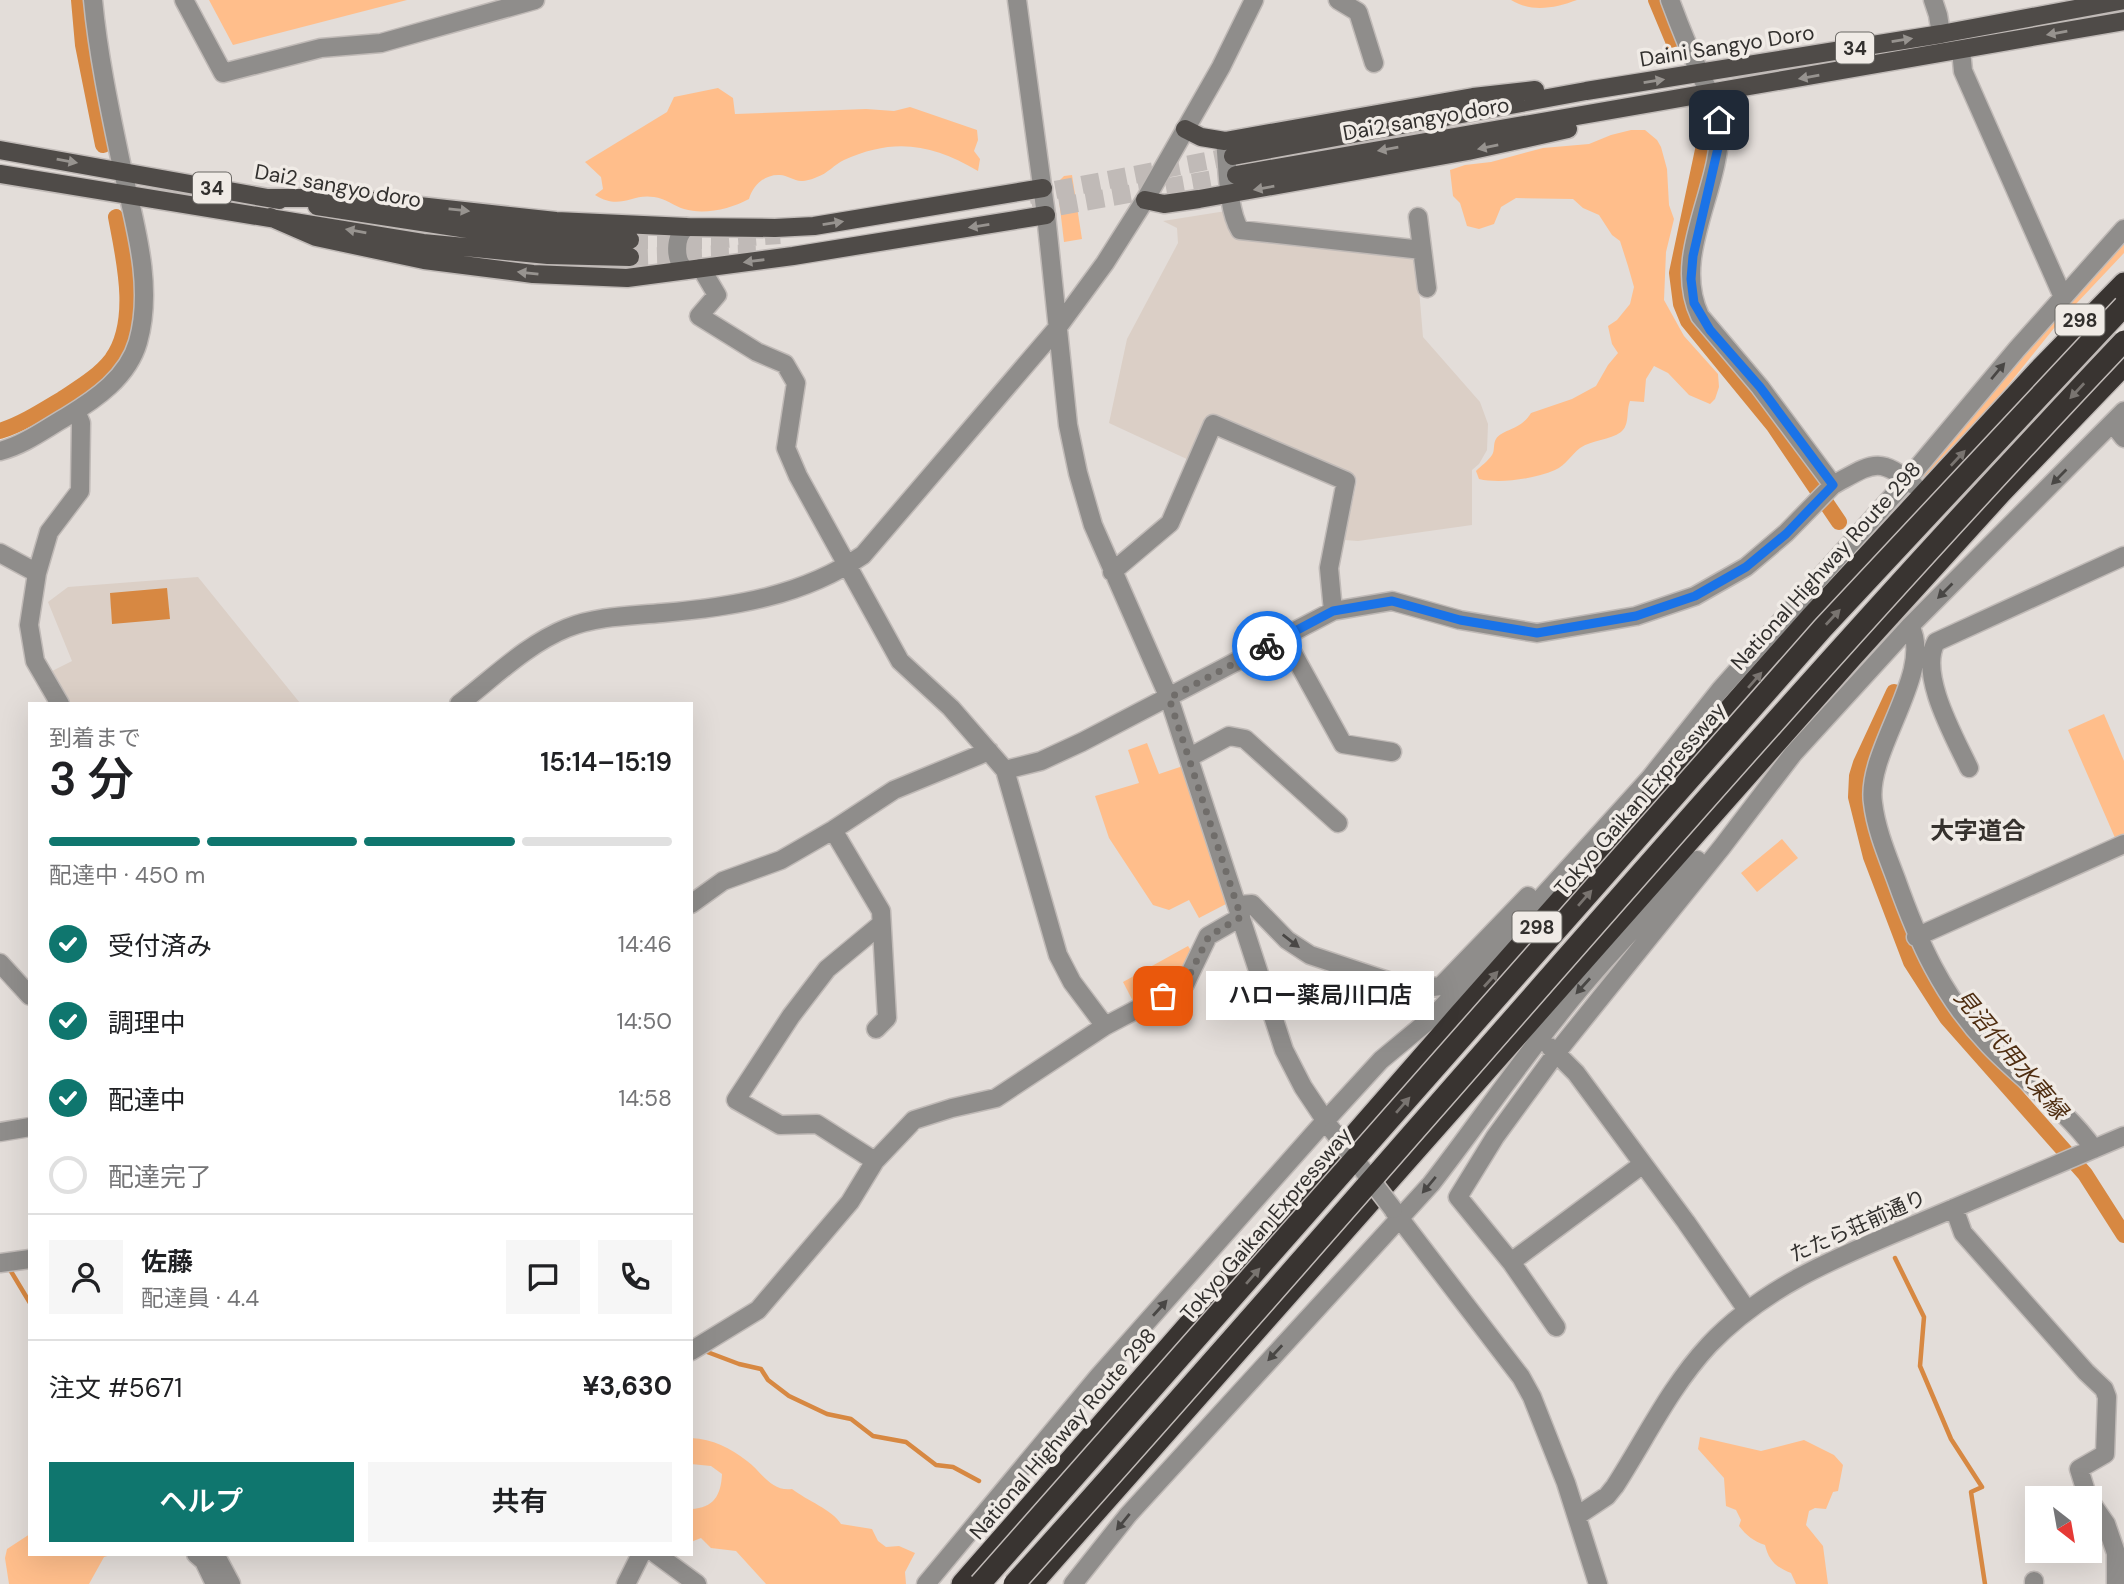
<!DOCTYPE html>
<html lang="ja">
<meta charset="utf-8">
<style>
body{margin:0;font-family:"DM Sans","Noto Sans JP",sans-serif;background:#f6f6f6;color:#202124;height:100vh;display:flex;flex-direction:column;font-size:26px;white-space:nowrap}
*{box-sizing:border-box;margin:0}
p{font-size:23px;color:#757577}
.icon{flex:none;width:38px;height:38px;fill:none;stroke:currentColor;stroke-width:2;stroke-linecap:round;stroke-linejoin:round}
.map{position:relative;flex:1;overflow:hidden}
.drawer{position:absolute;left:28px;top:702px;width:665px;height:854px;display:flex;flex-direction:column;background:#fff;border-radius:0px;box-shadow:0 7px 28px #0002}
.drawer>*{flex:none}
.needle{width:46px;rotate:149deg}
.controls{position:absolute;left:2025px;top:1486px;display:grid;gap:14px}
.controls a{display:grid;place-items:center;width:77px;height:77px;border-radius:0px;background:#fff;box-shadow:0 7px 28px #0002;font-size:35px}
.pin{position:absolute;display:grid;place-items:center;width:60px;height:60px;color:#fff;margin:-30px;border-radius:14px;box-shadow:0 4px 10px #0006}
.courier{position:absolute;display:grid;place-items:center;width:70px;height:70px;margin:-35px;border:5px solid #1a73e8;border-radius:50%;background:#fff;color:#222;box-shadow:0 2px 9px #0007}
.bubble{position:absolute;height:49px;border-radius:0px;background:#fff;box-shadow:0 7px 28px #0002;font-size:23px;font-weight:600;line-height:49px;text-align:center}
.headline em{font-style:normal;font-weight:600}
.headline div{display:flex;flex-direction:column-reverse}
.headline{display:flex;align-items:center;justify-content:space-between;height:119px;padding:0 21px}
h1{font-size:46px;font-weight:600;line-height:52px}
.bar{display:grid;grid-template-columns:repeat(4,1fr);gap:10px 7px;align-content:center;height:84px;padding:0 21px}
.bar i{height:9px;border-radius:5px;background:#e0e0e0}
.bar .current{background:#0f766e}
.bar p{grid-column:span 4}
.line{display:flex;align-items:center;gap:18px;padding:0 21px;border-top:2px solid #e0e0e0}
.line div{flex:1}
.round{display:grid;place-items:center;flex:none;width:74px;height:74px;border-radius:0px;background:#f6f6f6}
ol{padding:0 21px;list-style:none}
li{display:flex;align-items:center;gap:21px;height:77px}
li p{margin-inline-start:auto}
li .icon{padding:7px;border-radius:50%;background:#0f766e;color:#fff;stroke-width:4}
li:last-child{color:#757577}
li i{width:38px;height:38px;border:4px solid #e0e0e0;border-radius:50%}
.primary-button{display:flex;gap:14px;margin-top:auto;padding:14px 21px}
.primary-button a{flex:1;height:80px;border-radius:0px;background:#0f766e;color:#fff;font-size:28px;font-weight:600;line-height:80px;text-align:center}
.primary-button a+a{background:#f6f6f6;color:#202124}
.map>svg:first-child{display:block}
.built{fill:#dbcfc6}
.green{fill:#ffbe8b}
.water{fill:#d78842}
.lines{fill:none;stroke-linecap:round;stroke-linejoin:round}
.stream{stroke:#d78842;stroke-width:4.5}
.canal{stroke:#d78842;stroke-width:16}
.major-tunnel{stroke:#c0bab7;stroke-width:18;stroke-dasharray:18 9;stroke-linecap:butt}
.minor-casing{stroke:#c0bab7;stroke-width:21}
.major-casing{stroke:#c0bab7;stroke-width:21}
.highway-casing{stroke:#c0bab7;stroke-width:24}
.minor{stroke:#8f8d8b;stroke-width:18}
.major{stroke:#4f4b48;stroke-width:18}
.highway{stroke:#393431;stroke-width:21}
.minor-bridge-casing{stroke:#c0bab7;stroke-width:21;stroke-linecap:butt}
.highway-bridge-casing{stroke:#c0bab7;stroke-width:24;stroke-linecap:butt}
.minor-bridge{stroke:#8f8d8b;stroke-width:18}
.highway-bridge{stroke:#393431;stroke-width:21}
.oneway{fill:#97938f}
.oneway2{fill:#494745}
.oneway3{fill:#797470}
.done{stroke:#706d6a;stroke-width:7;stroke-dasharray:0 12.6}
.route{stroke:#1a73e8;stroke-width:9}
.labels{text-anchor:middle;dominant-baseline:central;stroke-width:7;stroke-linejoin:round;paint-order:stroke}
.shield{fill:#f0ebe6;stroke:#6b6865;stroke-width:2}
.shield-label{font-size:19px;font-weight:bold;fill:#32302e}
.street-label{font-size:21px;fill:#32302e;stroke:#f0ebe6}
.water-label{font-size:23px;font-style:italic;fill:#4e2d10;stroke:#f0ebe6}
.quarter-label{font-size:24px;font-weight:bold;fill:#36322e;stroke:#f0ebe6}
</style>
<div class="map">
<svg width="2124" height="1584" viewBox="0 0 2124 1584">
<rect width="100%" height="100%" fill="#e3ddd9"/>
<path class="built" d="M1226 211 1230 229 1239 236 1416 253 1423 337 1480 402 1488 424 1487 450 1479 464 1472 470V525L1358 541 1344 540 1357 481 1355 476 1212 419 1191 461 1109 423 1127 339 1178 243 1177 228 1163 221Z
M198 577 300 703H71L52 671 72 661 48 602 68 587Z"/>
<path class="green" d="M209 0H407L233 45Z
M1511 0H1577C1555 8 1532 13 1511 0Z
M718 88 733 98 735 114 866 109 894 111 910 107 977 130 978 140 974 151 980 159 978 171C933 144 894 137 844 160 835 164 827 174 817 177 813 179 806 181 801 181 794 181 787 175 780 175 765 174 753 185 749 199 731 209 704 215 684 209 674 206 665 198 654 197 631 193 621 211 595 195L603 189 601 177 585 162 667 112 674 97Z
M1631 130H1645L1657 140 1661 147 1667 169 1669 205 1674 219 1666 252 1664 300 1684 336 1718 374 1719 387 1715 399 1710 404 1689 395 1668 373 1654 366 1646 379 1644 402 1630 401C1626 411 1630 425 1621 432 1610 440 1592 440 1580 448 1571 455 1566 465 1555 470 1534 479 1500 484 1479 479L1476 471C1481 466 1488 461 1492 455 1495 451 1493 443 1496 439 1502 429 1520 431 1531 413L1572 399 1596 386 1608 365 1618 353 1612 344 1608 326 1617 320 1630 304 1634 287 1628 266 1620 241 1612 235 1599 215 1583 208 1573 199 1516 198 1501 207 1494 224 1479 229 1467 226 1460 203 1453 196 1450 170 1465 165 1491 162 1543 148 1589 144 1611 135Z
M1072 175 1082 239 1064 242 1057 183 1064 176Z
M2124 238V253L2059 322 1928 485 1924 477 1926 469 1940 450Z
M2104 714 2124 761V836L2116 840 2068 730Z
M1147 743 1159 774 1183 766 1226 904 1199 918 1189 900 1169 910 1153 905 1109 838 1095 796 1139 783 1128 750Z
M1782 839 1798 858 1757 892 1741 873Z
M1188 946 1192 952 1173 985 1135 1005 1123 982Z
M1700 1437 1761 1451 1804 1440 1834 1455 1843 1465 1838 1491 1833 1492 1826 1509 1815 1508 1809 1511 1806 1525 1823 1546 1828 1584H1796L1791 1573C1776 1567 1769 1561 1765 1545 1753 1541 1747 1536 1739 1526L1741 1520 1736 1510 1726 1506 1724 1478 1698 1449Z
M691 1438C713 1439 730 1448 747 1461 761 1471 771 1492 792 1489 806 1500 833 1510 841 1524L872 1529 878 1541 886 1547 899 1546 915 1553 905 1572 906 1584H766L736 1551 711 1548 701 1538 691 1542V1509C714 1508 721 1495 722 1474L711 1466 691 1464Z
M30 1534V1554H114L104 1557 89 1584H9L5 1558 7 1549Z"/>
<path class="water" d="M167 588 170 619 112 624 110 593Z"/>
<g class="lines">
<path class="stream" d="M1895 1258 1924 1317 1920 1366 1951 1439 1982 1487 1971 1492 1985 1584
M9 1268 30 1303
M702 1350 739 1364 761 1369 768 1380 789 1396 827 1414 851 1419 873 1436 906 1442 936 1465 953 1467 979 1481"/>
<path class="canal" d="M79 0 83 45 103 145
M1656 0 1679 55
M1704 115 1703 150 1677 273 1681 304 1688 321 1774 426 1839 522
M0 431C22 424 42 411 62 399 80 387 99 376 112 359 139 321 124 259 116 217
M1894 692 1861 763 1857 776 1856 797 1871 857 1911 962 1947 1018 2085 1174 2124 1235"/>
<path class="major-tunnel" d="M1029 195 1233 156
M1033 211 1236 175
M630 240H713L780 235
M630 257 763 253"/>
<g class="minor-casing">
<path id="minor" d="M184 0 223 73 321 48 381 43 535 0
M1017 0 1046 215 1068 425 1078 473 1093 525 1169 698 1284 1050 1303 1087 1331 1129
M1338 0 1358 12 1374 63
M1670 0C1680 27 1691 54 1703 80 1710 93 1717 105 1719 120 1725 185 1670 253 1700 316L1760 387 1833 485C1872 464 1878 455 1914 485
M1933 0 1938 15 1941 34
M1961 50 1963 71 2063 297
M1225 141C1228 166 1227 209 1240 230L1422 250
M1418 217 1427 288
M701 268 717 295 699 316 757 352 785 364 796 383 786 448 798 476 900 661 951 708 1005 770 1058 955 1072 982 1105 1026
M686 270C674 262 674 235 687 227
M2112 423 2124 438
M0 451C24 445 45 429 66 417 96 399 128 377 138 342 155 282 132 216 120 158 109 106 98 53 93 0
M0 553 37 573
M1112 572 1170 523 1213 424 1346 481 1329 568 1333 611
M1910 626C1935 672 1865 751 1873 803 1876 829 1887 855 1896 879 1918 941 1942 996 1989 1045 2023 1081 2065 1108 2094 1149
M1284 637 1343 744 1392 752
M60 704 35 661 29 625 37 573 49 532 80 491 81 423 76 411
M459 704C493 678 527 644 567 628 597 616 630 616 662 613 733 607 803 596 863 555L1058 327 1105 263 1145 200 1221 67 1254 0
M1190 757 1229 736 1245 739 1338 823
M1969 768C1955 738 1918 674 1936 642L2124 556
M1005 770 1041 761 1082 742 1333 611 1392 601 1460 620 1537 633 1636 616 1695 596 1746 567 1786 533 1833 485
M833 830 881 911 887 1018 876 1029
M691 904 723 881 781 860 833 830 894 790 989 751
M1238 905 1252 904 1287 940 1310 955 1403 986 1423 988 1441 986 1528 896
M1916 937 2124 844
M0 963 30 996
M1550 1047 1576 1073 1686 1222 1747 1310
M0 1132 30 1127
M875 1161 817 1124 780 1125 736 1100 791 1016 827 969 880 925
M1954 1208 1963 1233 2086 1372 2104 1389 2107 1397 2105 1454 2079 1469 2088 1498
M1394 1211 1521 1377 1532 1397 1566 1483 1598 1584
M1511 1262 1643 1164
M0 1263 30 1259
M1556 1327 1511 1262 1458 1197 1495 1137 1557 1052 1722 847 1793 754 1910 626 2124 411
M691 1351 758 1310 850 1202 875 1161 914 1120 952 1108 996 1098 1105 1026 1185 984 1208 936 1241 917
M2090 1501 2106 1524 2116 1553V1584
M1577 1516 1607 1496 1615 1486C1646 1438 1670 1387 1709 1345 1767 1284 1843 1255 1919 1223 1987 1194 2056 1165 2124 1136
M196 1554 204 1561 215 1584
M215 1554 231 1584
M656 1554 697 1584
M2034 1581V1584
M626 1584 641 1554
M926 1584 1098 1377 1325 1121 1381 1060 1434 1016 1650 778 1720 690 1907 480 2017 349 2124 229
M1073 1584 1128 1515 1431 1184C1474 1129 1513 1071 1557 1017 1600 962 1650 912 1697 860"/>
</g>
<g class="major-casing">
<path id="major" d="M1185 129 1201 137 1225 141 1473 97 1535 90
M0 150 279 200
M1233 156 1586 91 1941 34 2124 0
M0 174 423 243 548 255 630 257
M1236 175 2124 21
M269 198H347L556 221 687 227 775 228 814 226 1043 188
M1145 200 1164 204 1199 199 1468 151 1568 129
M317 206 474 230 547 237 630 240
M270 217 316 237 424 260 533 274 627 278 793 256 1046 215"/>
</g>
<g class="highway-casing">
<path id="highway" d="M962 1584 1459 1015 1812 616 2037 372 2124 283
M1032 1584 1852 657 2002 492 2124 365"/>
</g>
<use href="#minor" class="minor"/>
<use href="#major" class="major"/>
<use href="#highway" class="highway"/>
<g class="minor-bridge-casing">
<path id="minor-bridge" d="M1333 1131 1393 1209"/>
</g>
<g class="highway-bridge-casing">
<path id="highway-bridge" d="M980 1584 1823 628 2124 306
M1014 1584C1386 1171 1742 744 2124 341"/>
</g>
<use href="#minor-bridge" class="minor-bridge"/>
<use href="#highway-bridge" class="highway-bridge"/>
</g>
<defs><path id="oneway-solid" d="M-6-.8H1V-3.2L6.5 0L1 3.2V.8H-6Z" transform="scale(1.75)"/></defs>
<g class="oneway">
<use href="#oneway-solid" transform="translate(2057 33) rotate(170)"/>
<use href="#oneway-solid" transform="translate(1902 40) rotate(-9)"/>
<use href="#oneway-solid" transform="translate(1809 77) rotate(170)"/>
<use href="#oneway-solid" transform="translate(1654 81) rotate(-9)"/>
<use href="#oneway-solid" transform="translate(1488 147) rotate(168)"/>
<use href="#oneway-solid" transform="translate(1388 149) rotate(170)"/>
<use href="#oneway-solid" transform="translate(67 161) rotate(10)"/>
<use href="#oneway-solid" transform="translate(1264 188) rotate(170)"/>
<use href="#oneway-solid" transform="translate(459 210) rotate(6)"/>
<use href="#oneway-solid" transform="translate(833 223) rotate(-9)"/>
<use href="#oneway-solid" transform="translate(979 226) rotate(171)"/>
<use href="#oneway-solid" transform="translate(356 231) rotate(-170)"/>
<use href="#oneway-solid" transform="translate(754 261) rotate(173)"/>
<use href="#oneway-solid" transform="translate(528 273) rotate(-174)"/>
</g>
<g class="oneway2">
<use href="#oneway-solid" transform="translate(1998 371) rotate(-50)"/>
<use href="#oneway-solid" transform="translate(2059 477) rotate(135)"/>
<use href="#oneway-solid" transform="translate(1945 591) rotate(135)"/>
<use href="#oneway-solid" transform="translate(1291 941) rotate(38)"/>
<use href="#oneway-solid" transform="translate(1583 986) rotate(132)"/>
<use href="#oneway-solid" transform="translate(1429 1185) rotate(130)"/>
<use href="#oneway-solid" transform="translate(1160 1308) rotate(-48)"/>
<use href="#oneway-solid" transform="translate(1275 1353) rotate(133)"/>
<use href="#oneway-solid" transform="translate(1123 1522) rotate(129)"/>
</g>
<g class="oneway3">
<use href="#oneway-solid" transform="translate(2077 391) rotate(133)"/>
<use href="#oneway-solid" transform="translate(1958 458) rotate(-47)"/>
<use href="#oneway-solid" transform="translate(1833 617) rotate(-47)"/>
<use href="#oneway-solid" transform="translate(1755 680) rotate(-49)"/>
<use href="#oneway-solid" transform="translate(1585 898) rotate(-49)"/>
<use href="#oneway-solid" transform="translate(1491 979) rotate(-48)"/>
<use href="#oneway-solid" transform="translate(1403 1105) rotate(-49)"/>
<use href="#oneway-solid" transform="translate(1253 1276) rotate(-49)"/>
</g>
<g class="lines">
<path class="done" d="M1163 996 1185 984 1209 936 1241 917 1169 698 1267 646"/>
<path class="route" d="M1267 646 1333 611 1392 601 1460 620 1537 633 1636 616 1695 596 1746 567 1786 534 1833 485 1760 387 1710 330 1694 303 1691 279 1693 256 1718 148 1719 120"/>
</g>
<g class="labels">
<g class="shield">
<rect x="1836" y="32.5" width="38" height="31" rx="5"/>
<rect x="193" y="172.5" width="38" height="31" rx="5"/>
<rect x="2055.5" y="304.5" width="49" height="31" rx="5"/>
<rect x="1512.5" y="911.5" width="49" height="31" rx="5"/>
</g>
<g class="shield-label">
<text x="1855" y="48">34</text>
<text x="212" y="188">34</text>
<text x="2080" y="320">298</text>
<text x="1537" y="927">298</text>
</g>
<g class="street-label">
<text transform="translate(1727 46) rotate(-9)">Daini Sangyo Doro</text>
<text transform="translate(1426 119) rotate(-10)">Dai2 sangyo doro</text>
<text transform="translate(338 186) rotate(10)">Dai2 sangyo doro</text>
<text transform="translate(1826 566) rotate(-48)">National Highway Route 298</text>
<text transform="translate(1640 799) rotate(-49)">Tokyo Gaikan Expressway</text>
<text transform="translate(1266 1224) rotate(-49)">Tokyo Gaikan Expressway</text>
<text transform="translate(1858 1226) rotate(-24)">たたら荘前通り</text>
<text transform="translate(1063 1434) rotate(-49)">National Highway Route 298</text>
</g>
<g class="water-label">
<text transform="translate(2011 1054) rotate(50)">見沼代用水東縁</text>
</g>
<g class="quarter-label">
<text x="1978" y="830">大字道合</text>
</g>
</g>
</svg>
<div class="controls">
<a><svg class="needle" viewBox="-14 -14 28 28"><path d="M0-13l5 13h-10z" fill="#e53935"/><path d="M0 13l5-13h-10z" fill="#757577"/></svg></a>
</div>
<div class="pin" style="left:1163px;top:996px;background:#ea580c"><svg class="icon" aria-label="bag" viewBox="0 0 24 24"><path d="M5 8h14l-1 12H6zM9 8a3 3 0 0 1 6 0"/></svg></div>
<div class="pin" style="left:1719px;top:120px;background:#1f2937"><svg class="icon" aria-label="home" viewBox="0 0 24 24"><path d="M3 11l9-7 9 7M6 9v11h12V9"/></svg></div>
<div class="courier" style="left:1267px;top:646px"><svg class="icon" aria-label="bike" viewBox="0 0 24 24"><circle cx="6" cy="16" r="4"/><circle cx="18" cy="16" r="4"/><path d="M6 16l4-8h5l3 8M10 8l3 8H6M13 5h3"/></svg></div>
<div class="bubble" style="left:1206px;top:971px;width:228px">ハロー薬局川口店</div>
<section class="drawer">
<div class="headline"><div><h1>3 分</h1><p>到着まで</p></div><em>15:14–15:19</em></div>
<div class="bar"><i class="current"></i><i class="current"></i><i class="current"></i><i></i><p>配達中 · 450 m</p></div>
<ol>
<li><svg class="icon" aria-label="check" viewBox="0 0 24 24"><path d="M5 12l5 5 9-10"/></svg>受付済み<p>14:46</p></li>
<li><svg class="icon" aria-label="check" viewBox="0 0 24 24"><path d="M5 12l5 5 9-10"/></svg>調理中<p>14:50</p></li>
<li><svg class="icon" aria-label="check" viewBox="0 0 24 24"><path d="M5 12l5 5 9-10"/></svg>配達中<p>14:58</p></li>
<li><i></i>配達完了</li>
</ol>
<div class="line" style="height:126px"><a class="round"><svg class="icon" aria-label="person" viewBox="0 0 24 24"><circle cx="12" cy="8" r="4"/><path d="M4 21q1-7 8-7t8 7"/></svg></a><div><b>佐藤</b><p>配達員 · 4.4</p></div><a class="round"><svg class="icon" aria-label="chat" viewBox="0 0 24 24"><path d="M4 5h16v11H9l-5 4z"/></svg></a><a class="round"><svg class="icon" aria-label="phone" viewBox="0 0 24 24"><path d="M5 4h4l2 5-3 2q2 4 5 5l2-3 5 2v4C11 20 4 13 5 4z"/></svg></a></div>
<div class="line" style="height:91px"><div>注文 #5671</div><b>¥3,630</b></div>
<div class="primary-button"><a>ヘルプ</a><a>共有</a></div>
</section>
</div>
